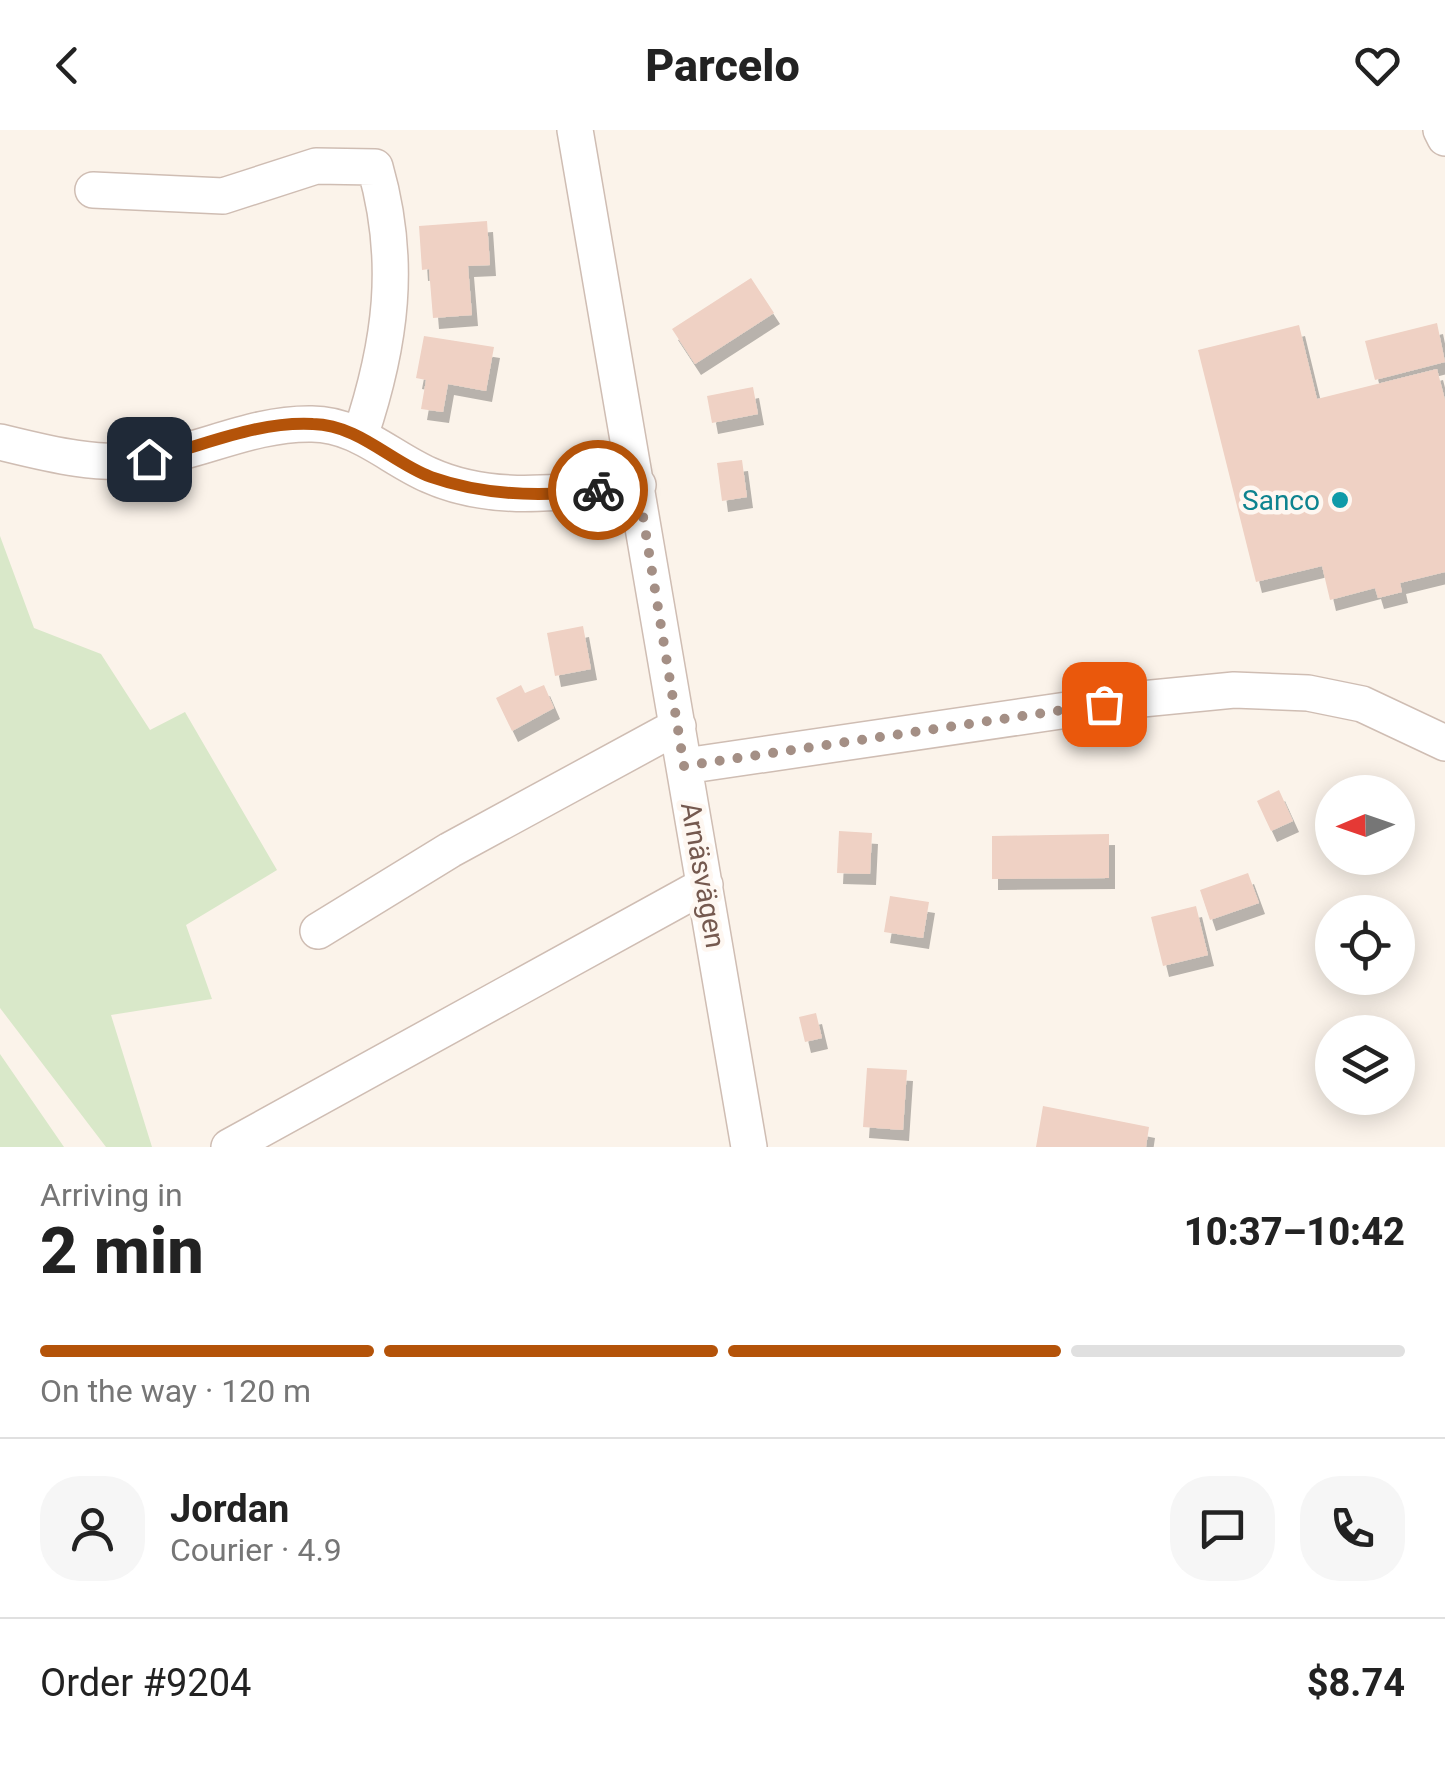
<!DOCTYPE html>
<meta charset="utf-8">
<style>
body{margin:0;font-family:Roboto,sans-serif;background:#f6f6f6;color:#222;height:100vh;display:flex;flex-direction:column;font-size:38px;white-space:nowrap}
*{box-sizing:border-box;margin:0}
p{font-size:32px;color:#767676}
.icon{flex:none;width:55px;height:55px;fill:none;stroke:currentColor;stroke-width:2;stroke-linecap:round;stroke-linejoin:round}
.map{position:relative;height:1017px;overflow:hidden}
.side{display:flex;flex-direction:column;background:#fff;flex:1}
.side>*{flex:none}
.needle{width:65px;rotate:268deg}
.buttons{position:absolute;left:1315px;top:645px;display:grid;gap:20px}
.buttons a{display:grid;place-items:center;width:100px;height:100px;border-radius:50%;background:#fff;box-shadow:0 5px 25px #0003;font-size:50px}
.pin{position:absolute;display:grid;place-items:center;width:85px;height:85px;color:#fff;margin:-42px;border-radius:20px;box-shadow:0 5px 15px #0006}
.courier{position:absolute;display:grid;place-items:center;width:100px;height:100px;margin:-50px;border:8px solid #b45309;border-radius:50%;background:#fff;color:#222;box-shadow:0 2px 12px #0007}
.head em{font-style:normal;font-weight:800}
.head div{display:flex;flex-direction:column-reverse}
.head{display:flex;align-items:center;justify-content:space-between;height:170px;padding:0 40px}
h1{font-size:65px;font-weight:800;line-height:75px}
.bar{display:grid;grid-template-columns:repeat(4,1fr);gap:15px 10px;align-content:center;height:120px;padding:0 40px}
.bar i{height:12px;border-radius:8px;background:#e0e0e0}
.bar .active{background:#b45309}
.bar p{grid-column:span 4}
.line{display:flex;align-items:center;gap:25px;padding:0 40px;border-top:2px solid #e0e0e0}
.line div{flex:1}
.round{display:grid;place-items:center;flex:none;width:105px;height:105px;border-radius:40px;background:#f6f6f6}
header{display:flex;justify-content:space-between;align-items:center;height:130px;padding:0 40px;background:#fff;font-size:45px;font-weight:800}
.map>svg:first-child{display:block}
.green{fill:#d9e8c9}
.building{fill:#efd1c4;filter:url(#shadow)}
.lines{fill:none;stroke-linecap:round;stroke-linejoin:round}
.minor-casing{stroke:#cfbdb3;stroke-width:38}
.minor{stroke:#fff;stroke-width:35}
.done{stroke:#a48f85;stroke-width:10;stroke-dasharray:0 18}
.route{stroke:#b45309;stroke-width:12}
.culture-dot{fill:#0f9aa8;stroke:#fef7f1;stroke-width:4}
.labels{text-anchor:middle;dominant-baseline:central;stroke-width:9;stroke-linejoin:round;paint-order:stroke}
.culture-label{font-size:28px;fill:#0d838f;stroke:#fef7f1;text-anchor:end}
.street-label{font-size:28px;fill:#75594f;stroke:#fef7f1}
</style>
<header><svg class="icon" aria-label="back" viewBox="0 0 24 24"><path d="M15 5l-7 7 7 7"/></svg>Parcelo<svg class="icon" aria-label="heart" viewBox="0 0 24 24"><path d="M12 20l-8-8c-3-5 5-10 8-4 3-6 11-1 8 4z"/></svg></header>
<div class="map">
<svg width="1445" height="1017" viewBox="0 0 1445 1017">
<defs>
<filter id="shadow"><feDropShadow dx="6" dy="11" stdDeviation="0" flood-color="#0004"/></filter>
</defs>
<rect width="100%" height="100%" fill="#fbf3ea"/>
<path class="green" d="M0 406 34 498 101 524 150 600 185 582 277 740 186 795 212 869 111 885 152 1017H106L0 878Z
M0 924 64 1017H0Z"/>
<path class="building" d="M487 91 490 135 468 136 472 185 433 188 429 139 422 140 419 96Z
M751 148 774 183 695 234 672 199Z
M1437 193 1445 232 1375 250 1365 211Z
M1299 195 1317 269 1437 239 1445 270V442L1400 453 1402 462 1378 468 1375 458 1330 470 1322 436 1256 452 1198 220Z
M424 206 494 217 486 261 448 254 443 282 421 279 426 250 416 248Z
M753 257 758 284 712 293 707 266Z
M742 330 747 367 722 371 717 333Z
M583 496 591 539 555 546 547 503Z
M521 555 525 563 544 555 554 578 512 601 496 568Z
M1279 660 1293 691 1271 701 1257 671Z
M839 701 872 703 870 744 837 743Z
M1109 704V748L992 749V706Z
M1248 743 1259 773 1210 790 1200 760Z
M890 766 929 772 923 808 884 802Z
M1196 776 1208 825 1163 836 1151 787Z
M816 883 822 908 805 912 799 887Z
M867 938 907 940 903 1000 863 997Z
M1043 976 1149 997 1146 1017H1036Z"/>
<g class="lines">
<g class="minor-casing">
<path id="minor" d="M575 0 749 1017
M1441 0 1445 8
M93 60 223 66 316 36 375 37C402 131 391 214 360 306
M0 312C49 324 99 337 150 329 205 320 254 293 312 294 357 294 390 328 429 345 495 375 569 361 638 355
M685 636 1142 569 1234 560 1308 563 1362 574 1445 613
M318 801 450 720 678 596
M229 1017 705 755"/>
</g>
<use href="#minor" class="minor"/>
</g>
<g class="lines">
<path class="done" d="M598 360 638 356 684 636 1104 574"/>
<path class="route" d="M149 329C204 316 256 291 313 294 359 295 391 332 431 347 485 366 543 367 598 360"/>
</g>
<circle class="culture-dot" cx="1340" cy="370" r="10"/>
<g class="labels">
<g class="culture-label">
<text x="1320" y="370">Sanco</text>
</g>
<g class="street-label">
<text transform="translate(703 745) rotate(80)">Arnäsvägen</text>
</g>
</g>
</svg>
<div class="buttons">
<a><svg class="needle" viewBox="-14 -14 28 28"><path d="M0-13l5 13h-10z" fill="#e53935"/><path d="M0 13l5-13h-10z" fill="#767676"/></svg></a>
<a><svg class="icon" aria-label="locate" viewBox="0 0 24 24"><circle cx="12" cy="12" r="6"/><path d="M12 2v4M12 18v4M2 12h4M18 12h4"/></svg></a>
<a><svg class="icon" aria-label="layers" viewBox="0 0 24 24"><path d="M12 4l9 5-9 5-9-5zM3 14l9 5 9-5"/></svg></a>
</div>
<div class="pin" style="left:1104px;top:574px;background:#ea580c"><svg class="icon" aria-label="bag" viewBox="0 0 24 24"><path d="M5 8h14l-1 12H6zM9 8a3 3 0 0 1 6 0"/></svg></div>
<div class="pin" style="left:149px;top:329px;background:#1f2937"><svg class="icon" aria-label="home" viewBox="0 0 24 24"><path d="M3 11l9-7 9 7M6 9v11h12V9"/></svg></div>
<div class="courier" style="left:598px;top:360px"><svg class="icon" aria-label="bike" viewBox="0 0 24 24"><circle cx="6" cy="16" r="4"/><circle cx="18" cy="16" r="4"/><path d="M6 16l4-8h5l3 8M10 8l3 8H6M13 5h3"/></svg></div>
</div>
<section class="side">
<div class="head"><div><h1>2 min</h1><p>Arriving in</p></div><em>10:37–10:42</em></div>
<div class="bar"><i class="active"></i><i class="active"></i><i class="active"></i><i></i><p>On the way · 120 m</p></div>
<div class="line" style="height:180px"><a class="round"><svg class="icon" aria-label="person" viewBox="0 0 24 24"><circle cx="12" cy="8" r="4"/><path d="M4 21q1-7 8-7t8 7"/></svg></a><div><b>Jordan</b><p>Courier · 4.9</p></div><a class="round"><svg class="icon" aria-label="chat" viewBox="0 0 24 24"><path d="M4 5h16v11H9l-5 4z"/></svg></a><a class="round"><svg class="icon" aria-label="phone" viewBox="0 0 24 24"><path d="M5 4h4l2 5-3 2q2 4 5 5l2-3 5 2v4C11 20 4 13 5 4z"/></svg></a></div>
<div class="line" style="height:130px"><div>Order #9204</div><b>$8.74</b></div>
</section>
